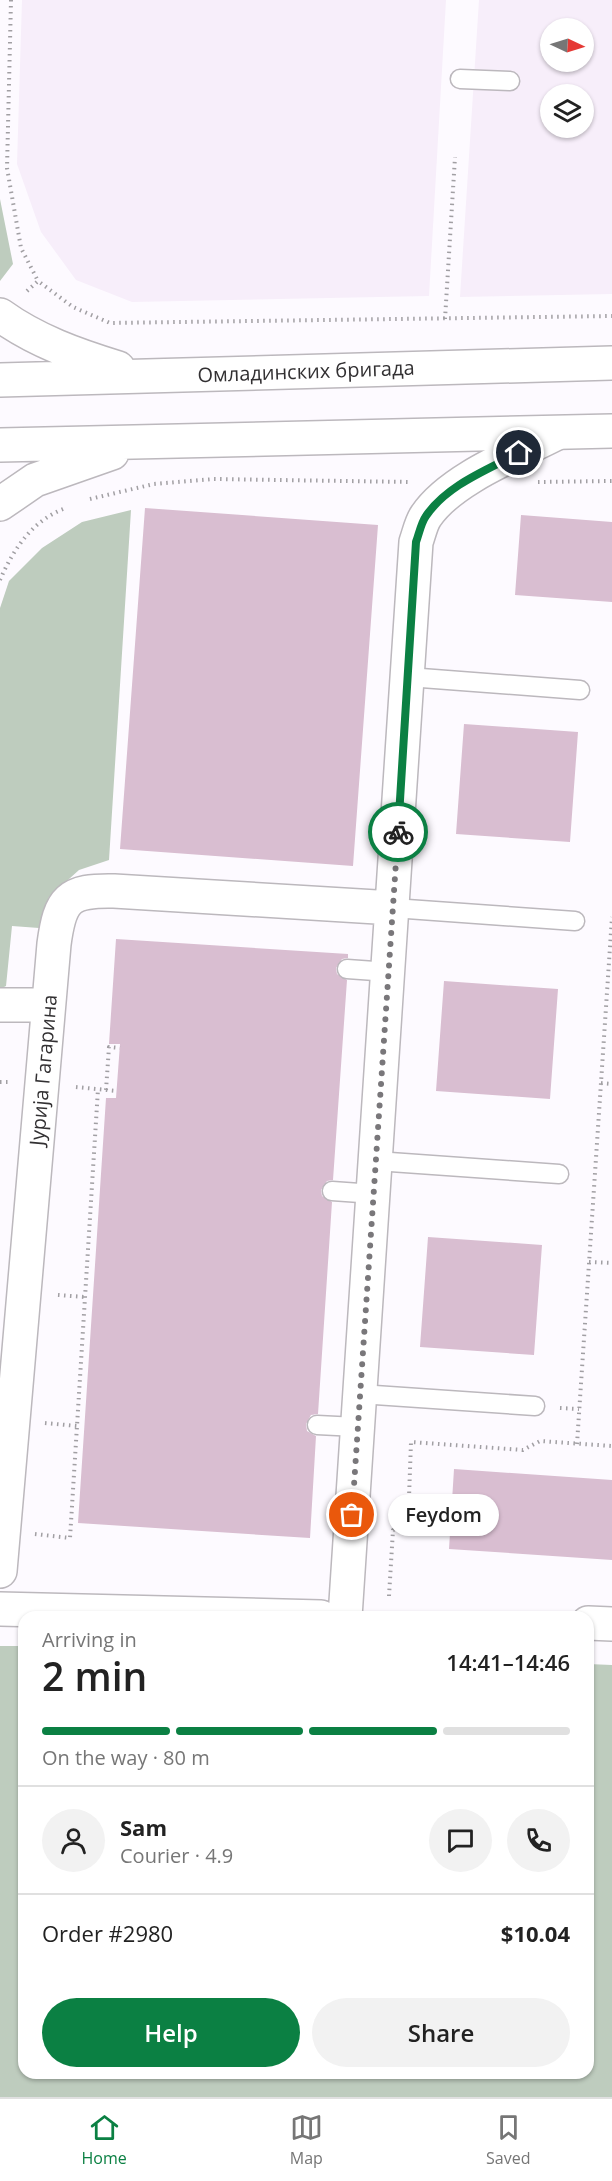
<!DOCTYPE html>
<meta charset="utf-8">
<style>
body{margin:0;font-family:"Open Sans",sans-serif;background:#f2f2f2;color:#222;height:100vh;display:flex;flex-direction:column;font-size:22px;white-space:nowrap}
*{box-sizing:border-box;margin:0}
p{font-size:20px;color:#767676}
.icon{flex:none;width:33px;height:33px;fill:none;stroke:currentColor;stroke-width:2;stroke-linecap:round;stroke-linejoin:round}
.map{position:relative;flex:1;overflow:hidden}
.panel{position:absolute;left:18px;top:1611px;width:576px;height:468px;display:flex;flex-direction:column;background:#fff;border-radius:18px;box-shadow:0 2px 4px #0004}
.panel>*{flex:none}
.needle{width:39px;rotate:94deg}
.buttons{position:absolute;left:540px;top:18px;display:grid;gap:12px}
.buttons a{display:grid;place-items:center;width:54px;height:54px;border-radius:50%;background:#fff;box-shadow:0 2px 4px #0004;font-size:30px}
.pin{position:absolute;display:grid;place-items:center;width:51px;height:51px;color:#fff;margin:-26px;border:3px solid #fff;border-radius:50%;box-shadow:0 2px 6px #0007}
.courier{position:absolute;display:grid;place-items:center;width:60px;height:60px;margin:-30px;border:4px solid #0b8043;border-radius:50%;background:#fff;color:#222;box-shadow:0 2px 8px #0007}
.bubble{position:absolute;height:42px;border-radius:21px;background:#fff;box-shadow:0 2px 4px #0004;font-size:20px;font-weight:600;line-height:42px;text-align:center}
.head em{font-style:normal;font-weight:600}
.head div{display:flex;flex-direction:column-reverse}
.head{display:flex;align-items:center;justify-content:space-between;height:102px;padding:0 24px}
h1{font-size:39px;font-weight:600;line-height:45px}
.bar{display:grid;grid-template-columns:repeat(4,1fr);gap:9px 6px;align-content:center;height:72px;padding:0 24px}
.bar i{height:8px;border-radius:4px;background:#e0e0e0}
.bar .current{background:#0b8043}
.bar p{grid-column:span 4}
.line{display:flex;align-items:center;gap:15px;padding:0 24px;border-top:2px solid #e0e0e0}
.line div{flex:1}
.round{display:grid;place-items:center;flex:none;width:63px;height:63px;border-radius:32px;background:#f2f2f2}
.button{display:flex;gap:12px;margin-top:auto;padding:12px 24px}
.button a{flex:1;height:69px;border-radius:36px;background:#0b8043;color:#fff;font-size:24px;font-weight:600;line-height:69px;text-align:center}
.button a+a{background:#f2f2f2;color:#222}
.tab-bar{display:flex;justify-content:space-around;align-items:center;height:84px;border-top:2px solid #e0e0e0;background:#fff;font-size:16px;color:#767676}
.tab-bar a{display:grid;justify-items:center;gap:3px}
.tab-bar .current{color:#0b8043}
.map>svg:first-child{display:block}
.built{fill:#f7eefa;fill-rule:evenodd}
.green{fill:#beccbe}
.building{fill:#d9bed1}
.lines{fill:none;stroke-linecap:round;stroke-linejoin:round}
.service-casing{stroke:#bcb8bd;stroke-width:21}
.minor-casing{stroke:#bcb8bd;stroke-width:36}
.secondary-casing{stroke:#bcb8bd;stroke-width:36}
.path{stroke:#a19fa3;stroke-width:4;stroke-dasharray:1.5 4.5;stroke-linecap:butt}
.service{stroke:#fff;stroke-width:18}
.minor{stroke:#fff;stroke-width:33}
.secondary{stroke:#fff;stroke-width:33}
.done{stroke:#79777a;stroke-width:6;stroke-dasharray:0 10.8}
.route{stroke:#0b8043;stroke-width:8}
.labels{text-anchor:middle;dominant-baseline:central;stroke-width:4.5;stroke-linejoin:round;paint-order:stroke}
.street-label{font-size:20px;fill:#323032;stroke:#fff}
</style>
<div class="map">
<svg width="612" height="2097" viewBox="0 0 612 2097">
<rect width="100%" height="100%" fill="#fdfaff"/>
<path class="built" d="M22 0H446L429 296 132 302 76 280 41 232 17 164Z
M479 0H612V294L460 297ZM550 28H584V62H550ZM550 94H584V128H550Z"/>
<path class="green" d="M0 199 13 264 0 281Z
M131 510 109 860 79 870 49 897 39 928 12 926 6 986 0 989V608L9 581 42 548 82 522Z
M0 1646H24V2073H588V1664L612 1665V2097H0Z"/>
<path class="building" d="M145 508 378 525 353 866 120 849Z
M521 515 612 522V602L515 595Z
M464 724 578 732 570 842 456 834Z
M116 939 348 954V958L342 959 336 968 337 974 347 980 333 1180 327 1181 321 1190 322 1196 332 1202 318 1414 311 1415 306 1424 307 1431 316 1436 310 1538 78 1523 106 1098H116L120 1044H109Z
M444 981 558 989 550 1099 436 1091Z
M428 1237 542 1245 534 1355 420 1347Z
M454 1469 612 1480V1560L449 1549Z"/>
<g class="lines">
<g class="service-casing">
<path id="service" d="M460 79 510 81
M408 677 580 690
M393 908 575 921
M347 969 389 972
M376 1161 559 1174
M332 1191 374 1194
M360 1394 535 1406
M317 1425 357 1427"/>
</g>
<g class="minor-casing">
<path id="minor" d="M0 1571 54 944C60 899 68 890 114 891L393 908
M0 1609 321 1617
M345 1617 416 542C419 534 421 523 426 516 451 479 516 454 555 434
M588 1623 612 1624"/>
</g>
<g class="secondary-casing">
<path id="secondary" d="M0 315C36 341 76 355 118 368
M0 380 612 363
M0 445 612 431
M0 504 35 480 112 453
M0 1005H48"/>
</g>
<path class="path" d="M11 0 7 168 21 248 38 281
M27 291 38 281 73 307 110 323 612 316
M445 319 455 157
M538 482 612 481
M90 499 154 484 214 479 410 482
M0 580C13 550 31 522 63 509
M0 1082H9
M601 1083 612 1084
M76 1087 117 1091
M106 1090 109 1047 120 1048
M589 1262 612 1263
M58 1295 85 1297
M560 1408 579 1409
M45 1423 77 1426
M577 1444 612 917
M35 1534 70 1538 98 1089
M389 1596 393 1530 408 1525 411 1442 523 1450 540 1441 612 1446"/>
<use href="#service" class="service"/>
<use href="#minor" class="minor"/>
<use href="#secondary" class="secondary"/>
</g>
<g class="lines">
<path class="done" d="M352 1515 398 832"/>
<path class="route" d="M398 832 416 542C419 534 421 523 426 516 447 485 487 470 519 453"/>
</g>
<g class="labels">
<g class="street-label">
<text transform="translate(306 371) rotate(-2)">Омладинских бригада</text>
<text transform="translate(43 1070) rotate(-85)">Јурија Гагарина</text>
</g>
</g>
</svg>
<div class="buttons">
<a><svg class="needle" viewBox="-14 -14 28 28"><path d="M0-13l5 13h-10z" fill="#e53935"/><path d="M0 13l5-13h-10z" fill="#767676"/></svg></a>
<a><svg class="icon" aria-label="layers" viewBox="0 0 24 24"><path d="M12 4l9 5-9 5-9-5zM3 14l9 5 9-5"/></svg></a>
</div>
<div class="pin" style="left:352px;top:1515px;background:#ea580c"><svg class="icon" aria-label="bag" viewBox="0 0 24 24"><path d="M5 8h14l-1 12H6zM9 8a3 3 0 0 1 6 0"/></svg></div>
<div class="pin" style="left:519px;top:453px;background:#1f2937"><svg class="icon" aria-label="home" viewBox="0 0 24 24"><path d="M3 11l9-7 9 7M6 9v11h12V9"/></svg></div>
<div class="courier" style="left:398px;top:832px"><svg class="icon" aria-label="bike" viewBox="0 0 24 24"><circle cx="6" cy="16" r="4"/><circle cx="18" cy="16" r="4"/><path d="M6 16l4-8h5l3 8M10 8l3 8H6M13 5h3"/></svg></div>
<div class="bubble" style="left:388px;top:1494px;width:111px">Feydom</div>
<section class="panel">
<div class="head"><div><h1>2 min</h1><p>Arriving in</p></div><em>14:41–14:46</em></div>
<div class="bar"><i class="current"></i><i class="current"></i><i class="current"></i><i></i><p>On the way · 80 m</p></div>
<div class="line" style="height:108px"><a class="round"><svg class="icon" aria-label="person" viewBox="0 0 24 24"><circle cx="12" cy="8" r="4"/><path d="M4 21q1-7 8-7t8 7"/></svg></a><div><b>Sam</b><p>Courier · 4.9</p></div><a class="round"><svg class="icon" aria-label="chat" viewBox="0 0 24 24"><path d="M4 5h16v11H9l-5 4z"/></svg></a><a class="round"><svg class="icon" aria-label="phone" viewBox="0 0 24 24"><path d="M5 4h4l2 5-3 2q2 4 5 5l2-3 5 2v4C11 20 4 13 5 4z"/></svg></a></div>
<div class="line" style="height:78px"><div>Order #2980</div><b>$10.04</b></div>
<div class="button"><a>Help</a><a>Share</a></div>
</section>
</div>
<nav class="tab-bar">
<a class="current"><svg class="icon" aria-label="home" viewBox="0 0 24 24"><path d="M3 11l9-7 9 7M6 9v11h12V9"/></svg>Home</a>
<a><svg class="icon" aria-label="map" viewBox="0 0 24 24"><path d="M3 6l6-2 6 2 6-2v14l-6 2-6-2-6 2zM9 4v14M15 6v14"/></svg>Map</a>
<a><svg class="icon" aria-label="saved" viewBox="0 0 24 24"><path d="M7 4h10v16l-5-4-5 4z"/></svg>Saved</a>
</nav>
